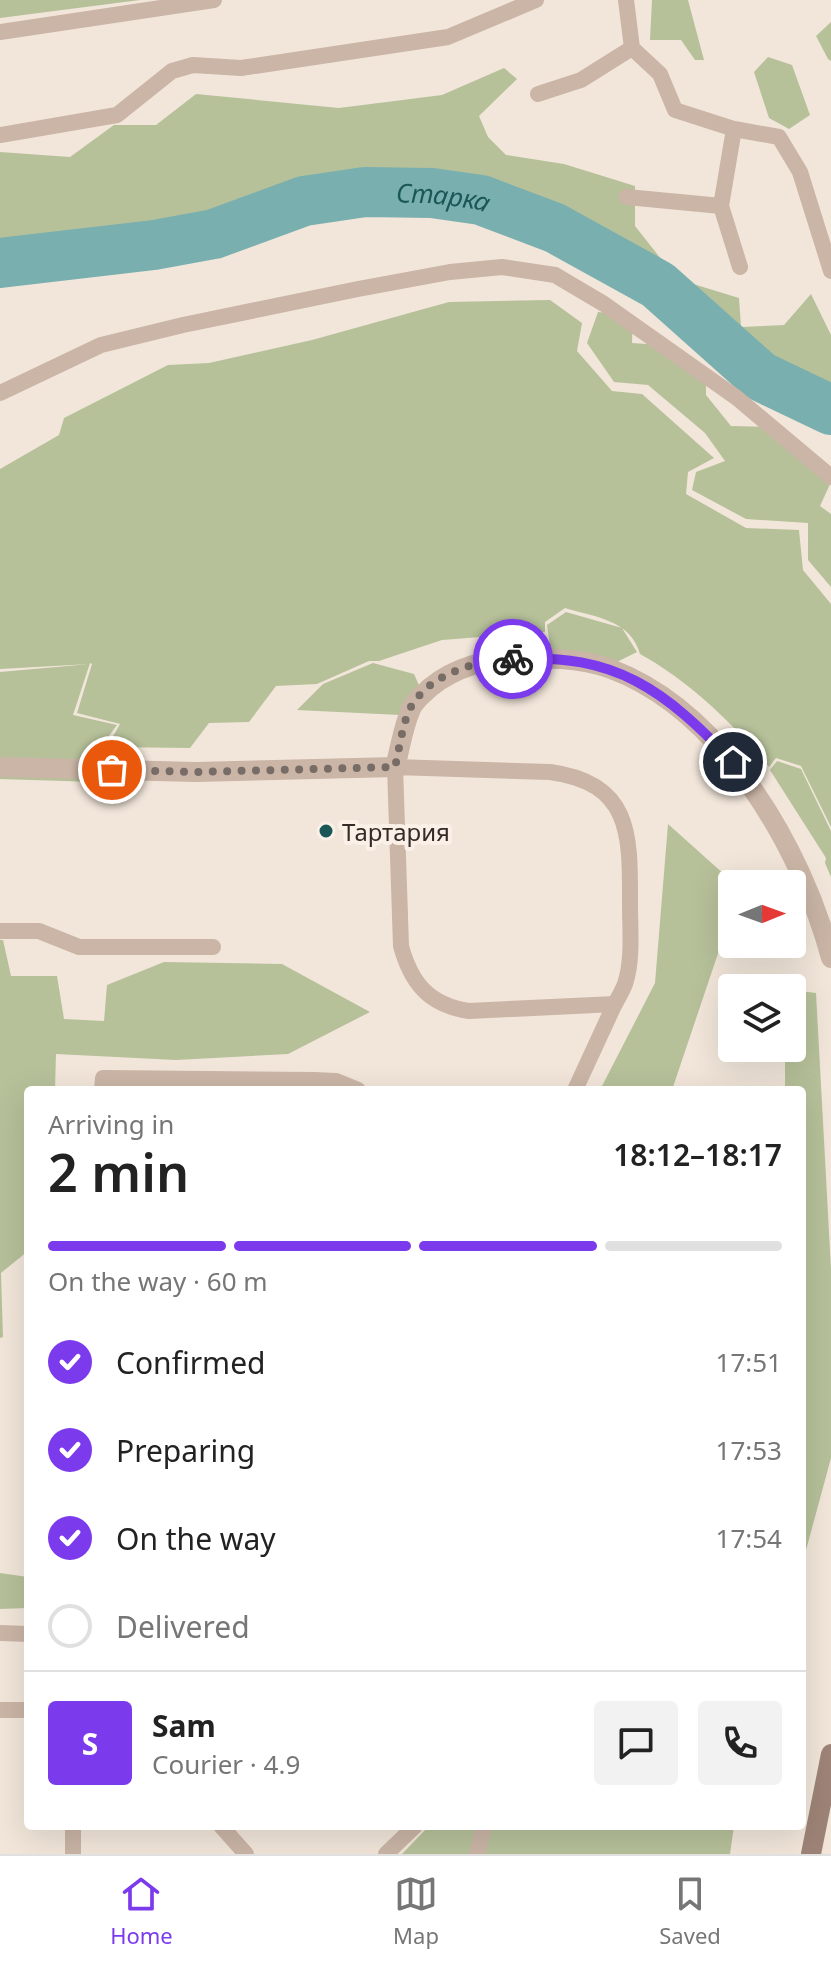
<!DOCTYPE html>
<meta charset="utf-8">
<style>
body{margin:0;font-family:"Noto Sans",sans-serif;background:#f2f2f2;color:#222;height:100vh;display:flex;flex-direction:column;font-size:30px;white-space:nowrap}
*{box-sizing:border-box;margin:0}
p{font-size:26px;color:#767676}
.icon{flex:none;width:44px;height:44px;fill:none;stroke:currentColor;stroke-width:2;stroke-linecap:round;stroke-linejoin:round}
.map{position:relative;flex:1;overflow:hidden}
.side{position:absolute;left:24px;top:1086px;width:782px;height:744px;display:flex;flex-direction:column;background:#fff;border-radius:8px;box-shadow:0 8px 32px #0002}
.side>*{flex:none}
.needle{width:52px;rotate:89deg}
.controls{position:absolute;left:718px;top:870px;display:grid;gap:16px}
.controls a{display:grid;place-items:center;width:88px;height:88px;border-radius:8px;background:#fff;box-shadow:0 8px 32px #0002;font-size:40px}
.pin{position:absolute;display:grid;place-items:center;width:68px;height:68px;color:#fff;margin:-34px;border:4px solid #fff;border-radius:50%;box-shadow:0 2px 8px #0007}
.courier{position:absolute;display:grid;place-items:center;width:80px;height:80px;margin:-40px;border:6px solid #7c3aed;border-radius:50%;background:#fff;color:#222;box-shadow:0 2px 10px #0007}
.overview em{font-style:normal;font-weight:600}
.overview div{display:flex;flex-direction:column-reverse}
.overview{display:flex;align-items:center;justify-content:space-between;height:136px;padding:0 24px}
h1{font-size:52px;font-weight:600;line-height:60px}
.bar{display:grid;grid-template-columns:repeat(4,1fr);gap:12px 8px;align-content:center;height:96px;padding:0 24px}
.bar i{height:10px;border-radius:6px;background:#e0e0e0}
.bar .selected{background:#7c3aed}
.bar p{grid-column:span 4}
.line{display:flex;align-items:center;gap:20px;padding:0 24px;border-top:2px solid #e0e0e0}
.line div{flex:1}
.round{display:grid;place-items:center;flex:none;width:84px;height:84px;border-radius:8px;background:#f2f2f2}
ol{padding:0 24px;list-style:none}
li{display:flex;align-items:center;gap:24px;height:88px}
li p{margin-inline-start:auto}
li .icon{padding:8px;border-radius:50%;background:#7c3aed;color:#fff;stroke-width:4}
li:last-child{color:#767676}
li i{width:44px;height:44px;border:4px solid #e0e0e0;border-radius:50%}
.tabs{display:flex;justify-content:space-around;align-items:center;height:112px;border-top:2px solid #e0e0e0;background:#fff;font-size:22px;color:#767676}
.tabs a{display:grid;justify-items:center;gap:4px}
.tabs .selected{color:#7c3aed}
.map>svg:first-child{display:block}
.green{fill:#b6c19a}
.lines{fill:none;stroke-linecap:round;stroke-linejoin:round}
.river{stroke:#79afaf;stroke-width:50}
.lane{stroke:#cab5a6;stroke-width:16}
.street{stroke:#cab5a6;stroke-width:20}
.secondary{stroke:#9e8477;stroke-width:20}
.done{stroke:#786c66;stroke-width:8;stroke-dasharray:0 14.4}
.route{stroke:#7c3aed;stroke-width:10}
.poi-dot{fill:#1c5758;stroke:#faf0e7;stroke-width:3}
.labels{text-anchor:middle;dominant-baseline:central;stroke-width:8;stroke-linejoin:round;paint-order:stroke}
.poi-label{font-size:24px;fill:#362b27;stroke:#faf0e7;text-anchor:start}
.water-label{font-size:26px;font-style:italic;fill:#1c5758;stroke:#faf0e7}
</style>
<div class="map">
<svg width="831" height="1854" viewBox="0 0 831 1854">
<rect width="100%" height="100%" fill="#f2e6da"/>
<path class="green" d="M0 0H140L0 18Z
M652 0H688L704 60H695L681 40H650Z
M831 22V61L828 59 816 36Z
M768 57 792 65 810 115 789 129 769 118 754 72Z
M504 68 517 79 479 116 488 137 506 155 564 164 635 186V226L677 279 739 298 741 327 784 325 811 294 831 335V425L752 360 708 316 584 256 507 225 459 216 411 215 328 204 169 264 0 279V152L70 157 114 125H156L196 94 339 108 442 95Z
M550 300 582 323 577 351 612 391 642 394 714 458 688 472 686 494 746 528 799 530 803 570 831 604V827L801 766 776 758 769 767C734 724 689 681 640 654 631 620 595 617 565 608L545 622V632L442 640 379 661H369L317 684 276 686 249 722 209 723 190 748 107 747 120 724 77 713 92 664 90 663 73 715 117 725 88 764 126 783 0 779V672L90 664 0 669V469L59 435 64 418 168 365 209 363 312 340 449 302Z
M598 312 633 315 632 343 676 346 706 372V395L731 426 777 427 831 482 820 506 831 514V587L808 560V523L746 519 692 490 696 472 725 461 705 433 648 385 614 382 587 343Z
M566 612 622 628 637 652 613 664 551 653 547 625Z
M373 663 414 674 425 699 400 715 297 710 323 684Z
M777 761 801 769 831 831V877L825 863 826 858 770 770Z
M668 824 735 884H732V912L672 1090H600L655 983Z
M0 940H3L11 976H57L64 1019 104 1021 107 985 164 962 282 964 370 1012 288 1054 176 1060 56 1054 55 1090H28V1251L1 1273 3 1337 0 1338Z
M792 990 816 993 831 1269V1458L802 1565V1090H785V1048H792Z
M0 1573 28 1577V1608L0 1609Z
M429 1826H734L730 1854H402Z"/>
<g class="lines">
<path class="river" id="s1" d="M0 263 154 245 214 234 304 201 365 192 432 193 481 200 555 228 658 285 760 376 831 410"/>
<path class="lane" d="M0 32 214 0
M632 48 660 74 675 110 734 129 779 137 800 172 831 271
M538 94 581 80 632 48 626 0
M0 135 117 115 172 71 193 65 241 68 448 37 536 0
M627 197 721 206 734 129
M721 206 740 267
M0 393 101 345 183 325 358 289 450 272 502 267 555 275 604 304 737 398 831 477
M0 931H39L79 947H213
M102 1090 103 1078 314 1080 336 1081 358 1090
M575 1090C587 1064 599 1038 611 1012 615 1003 621 994 625 984 633 960 630 931 630 905 630 837 633 783 550 772L395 767 401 946C411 983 429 1005 469 1011L615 1004
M0 1633 28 1634
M0 1710H28
M73 1826V1854
M221 1826 246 1854
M386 1854 415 1826
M477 1854 484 1826"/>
<path class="street" d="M0 767 196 772 395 767C400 749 403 727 411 709 413 704 418 699 422 695 446 671 475 661 509 659 543 658 579 657 611 669 723 711 802 849 831 958"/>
<path class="secondary" d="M811 1854 831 1754"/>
</g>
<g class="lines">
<path class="done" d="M112 770 196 772 395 767C399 751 403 719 412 705 433 672 477 661 513 659"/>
<path class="route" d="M513 659C616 653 665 690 733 762"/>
</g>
<circle class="poi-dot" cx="326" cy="831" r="8"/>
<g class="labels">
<g class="poi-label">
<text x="342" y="831">Тартария</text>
</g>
<g class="water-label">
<text stroke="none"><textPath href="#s1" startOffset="452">Старка</textPath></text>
</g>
</g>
</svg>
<div class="controls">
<a><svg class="needle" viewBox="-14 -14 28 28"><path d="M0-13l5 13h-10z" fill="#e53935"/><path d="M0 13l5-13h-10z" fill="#767676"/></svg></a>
<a><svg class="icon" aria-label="layers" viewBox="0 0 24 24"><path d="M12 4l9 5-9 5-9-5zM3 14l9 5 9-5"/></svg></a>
</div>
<div class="pin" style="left:112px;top:770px;background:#ea580c"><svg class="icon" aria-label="bag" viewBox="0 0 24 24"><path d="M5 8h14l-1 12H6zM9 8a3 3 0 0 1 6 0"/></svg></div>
<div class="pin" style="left:733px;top:762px;background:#1f2937"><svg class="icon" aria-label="home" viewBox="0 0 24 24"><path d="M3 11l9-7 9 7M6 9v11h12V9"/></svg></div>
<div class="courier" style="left:513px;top:659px"><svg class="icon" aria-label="bike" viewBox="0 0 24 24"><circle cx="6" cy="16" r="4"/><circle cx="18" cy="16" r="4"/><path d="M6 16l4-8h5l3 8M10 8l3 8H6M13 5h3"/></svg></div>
<section class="side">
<div class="overview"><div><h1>2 min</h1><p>Arriving in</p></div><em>18:12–18:17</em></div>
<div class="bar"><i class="selected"></i><i class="selected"></i><i class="selected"></i><i></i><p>On the way · 60 m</p></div>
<ol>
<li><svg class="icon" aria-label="check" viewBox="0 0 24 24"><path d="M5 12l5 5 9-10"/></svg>Confirmed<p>17:51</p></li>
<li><svg class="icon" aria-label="check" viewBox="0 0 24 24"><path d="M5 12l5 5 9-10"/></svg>Preparing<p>17:53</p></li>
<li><svg class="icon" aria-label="check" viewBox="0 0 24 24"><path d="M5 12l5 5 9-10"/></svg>On the way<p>17:54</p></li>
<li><i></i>Delivered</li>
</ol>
<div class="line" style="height:144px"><b class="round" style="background:#7c3aed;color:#fff">S</b><div><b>Sam</b><p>Courier · 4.9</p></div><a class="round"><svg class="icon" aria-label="chat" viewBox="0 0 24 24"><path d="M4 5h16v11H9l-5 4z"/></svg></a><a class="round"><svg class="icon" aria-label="phone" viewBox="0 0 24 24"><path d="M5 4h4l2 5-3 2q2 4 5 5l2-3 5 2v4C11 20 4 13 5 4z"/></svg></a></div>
</section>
</div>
<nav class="tabs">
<a class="selected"><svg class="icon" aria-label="home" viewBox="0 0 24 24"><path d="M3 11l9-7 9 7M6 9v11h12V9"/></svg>Home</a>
<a><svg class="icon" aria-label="map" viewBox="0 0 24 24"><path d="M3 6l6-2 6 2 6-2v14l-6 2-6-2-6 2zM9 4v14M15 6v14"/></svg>Map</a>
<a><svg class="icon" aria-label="saved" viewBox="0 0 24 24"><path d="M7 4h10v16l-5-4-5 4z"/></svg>Saved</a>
</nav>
